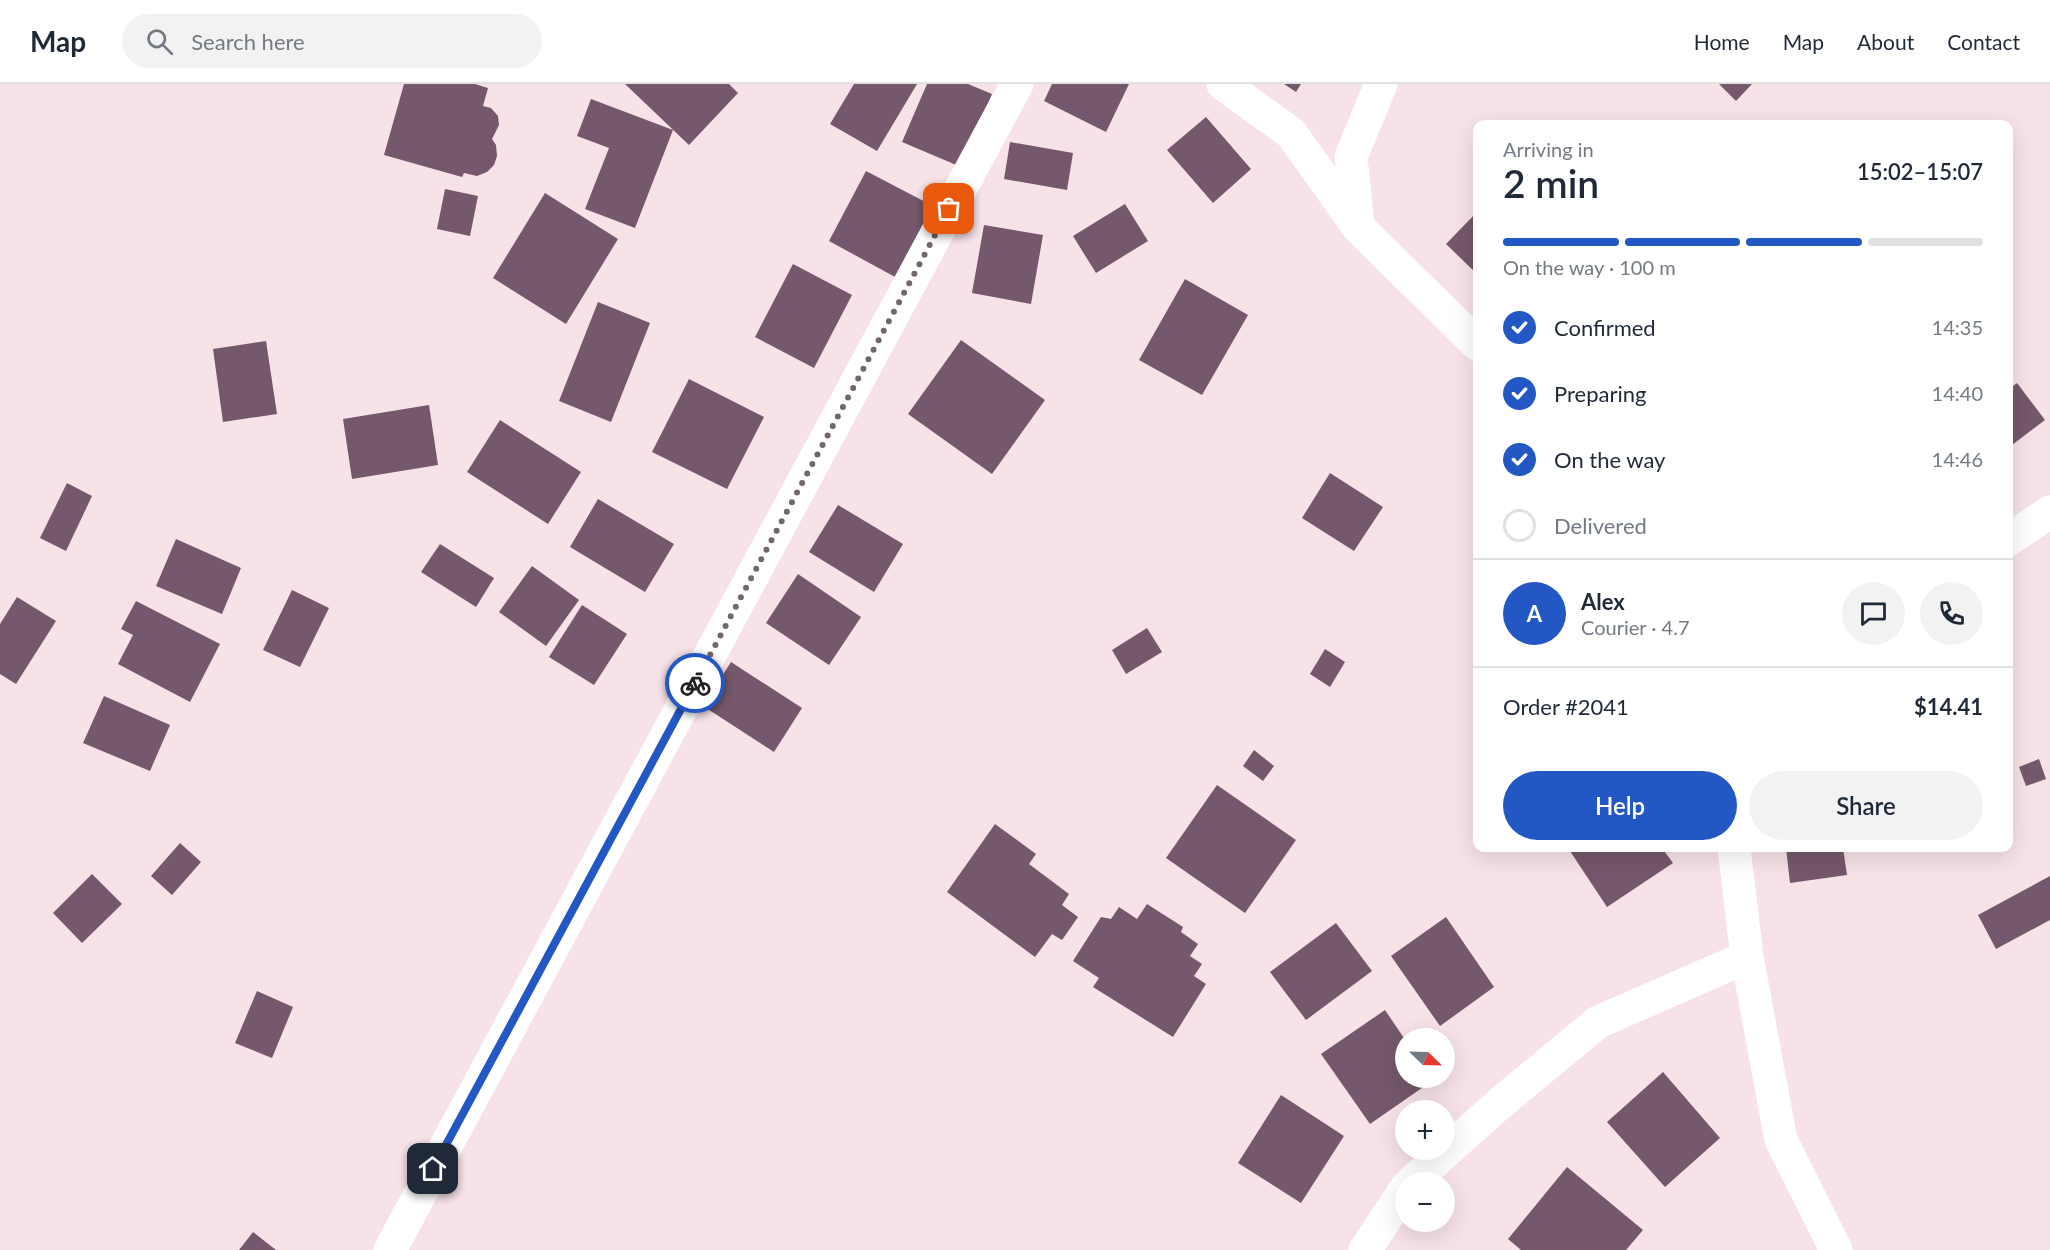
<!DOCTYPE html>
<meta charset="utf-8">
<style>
body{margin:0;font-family:Lato,sans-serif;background:#f2f2f3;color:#1f2937;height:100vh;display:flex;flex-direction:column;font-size:22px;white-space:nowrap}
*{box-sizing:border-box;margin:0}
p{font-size:20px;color:#747a83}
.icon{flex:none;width:33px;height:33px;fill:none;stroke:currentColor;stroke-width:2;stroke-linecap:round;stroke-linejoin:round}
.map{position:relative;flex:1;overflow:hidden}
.sheet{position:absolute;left:1473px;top:36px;width:540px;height:732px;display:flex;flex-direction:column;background:#fff;border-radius:12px;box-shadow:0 6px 24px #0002}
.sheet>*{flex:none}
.needle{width:39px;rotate:113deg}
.controls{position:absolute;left:1395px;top:944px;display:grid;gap:12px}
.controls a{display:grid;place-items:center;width:60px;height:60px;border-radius:50%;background:#fff;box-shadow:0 6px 24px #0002;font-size:30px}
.pin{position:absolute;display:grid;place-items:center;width:51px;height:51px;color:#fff;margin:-26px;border-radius:12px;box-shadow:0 3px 9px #0006}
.courier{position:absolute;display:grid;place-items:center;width:60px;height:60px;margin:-30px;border:4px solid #2357c4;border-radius:50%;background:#fff;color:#222;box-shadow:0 2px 8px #0007}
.headline em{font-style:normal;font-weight:600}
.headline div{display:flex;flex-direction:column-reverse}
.headline{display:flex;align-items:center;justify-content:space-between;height:102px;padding:0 30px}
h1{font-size:39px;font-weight:600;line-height:45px}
.bar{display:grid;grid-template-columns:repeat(4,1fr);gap:9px 6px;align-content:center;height:72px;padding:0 30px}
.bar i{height:8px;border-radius:4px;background:#e0e1e3}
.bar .current{background:#2357c4}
.bar p{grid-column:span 4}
.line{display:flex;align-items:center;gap:15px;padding:0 30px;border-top:2px solid #e0e1e3}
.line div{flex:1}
.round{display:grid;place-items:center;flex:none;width:63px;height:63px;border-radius:32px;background:#f2f2f3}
ol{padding:0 30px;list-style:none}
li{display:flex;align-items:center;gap:18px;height:66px}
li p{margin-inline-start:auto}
li .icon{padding:6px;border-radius:50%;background:#2357c4;color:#fff;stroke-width:4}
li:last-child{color:#747a83}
li i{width:33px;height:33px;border:3px solid #e0e1e3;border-radius:50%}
.button{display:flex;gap:12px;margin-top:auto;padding:12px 30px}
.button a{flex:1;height:69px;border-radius:36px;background:#2357c4;color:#fff;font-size:24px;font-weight:600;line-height:69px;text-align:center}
.button a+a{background:#f2f2f3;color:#1f2937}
header{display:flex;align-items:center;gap:36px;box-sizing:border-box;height:84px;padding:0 30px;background:#fff;border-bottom:2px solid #e0e1e3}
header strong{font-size:28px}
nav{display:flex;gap:33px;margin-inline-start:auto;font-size:21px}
.search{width:420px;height:54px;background:#f2f2f3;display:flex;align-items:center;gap:15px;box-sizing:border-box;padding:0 21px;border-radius:33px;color:#747a83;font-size:22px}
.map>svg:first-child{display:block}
.building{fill:#75586b}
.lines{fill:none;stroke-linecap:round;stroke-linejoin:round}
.minor{stroke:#fff;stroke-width:33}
.done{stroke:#73676a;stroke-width:6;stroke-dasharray:0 10.8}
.route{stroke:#2357c4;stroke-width:8}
</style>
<header>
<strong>Map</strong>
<div class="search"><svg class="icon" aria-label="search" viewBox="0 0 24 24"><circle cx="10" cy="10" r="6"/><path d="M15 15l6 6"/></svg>Search here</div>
<nav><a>Home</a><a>Map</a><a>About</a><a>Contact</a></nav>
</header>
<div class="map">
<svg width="2050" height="1166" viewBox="0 0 2050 1166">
<rect width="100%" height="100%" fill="#f6e2e7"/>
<path class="building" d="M404 0H475L488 4 483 22 491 24 498 32 499 41 492 55 496 61 497 72 494 81 487 88 477 92 464 89 462 93 384 71Z
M625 0H729L738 9 689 61Z
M854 0H917L877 67 830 40Z
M927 0H968L992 10 961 83 902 58Z
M1052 0H1129L1106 48 1044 17Z
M1284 0H1301L1296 8Z
M1719 0H1752L1736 17Z
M591 15 673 46 635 144 585 125 609 64 577 52Z
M1206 33 1251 85 1213 119 1167 66Z
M1010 58 1073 69 1067 106 1004 95Z
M866 87 935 123 897 194 829 157Z
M445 105 478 112 470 152 437 145Z
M545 109 618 155 566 240 493 194Z
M1125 120 1148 157 1096 189 1073 152Z
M1478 127V191L1446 160Z
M984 141 1043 151 1031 220 972 209Z
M793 180 852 211 814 284 755 253Z
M1185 195 1248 231 1202 311 1139 276Z
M598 218 650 239 611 338 559 317Z
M961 256 1045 316 992 390 908 330Z
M266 257 277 330 223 338 213 265Z
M689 295 764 333 727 405 652 368Z
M2017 299 2045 336 2008 364V306Z
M429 321 438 381 352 395 343 335Z
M500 336 581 388 548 440 467 388Z
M1330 389 1383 423 1354 467 1302 434Z
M67 399 92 412 66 467 40 454Z
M598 415 674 460 645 508 570 463Z
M838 421 903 460 874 508 809 468Z
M176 455 241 484 222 530 156 502Z
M440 460 494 494 476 523 421 488Z
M532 482 579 516 546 562 499 528Z
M798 490 861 533 829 581 766 539Z
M292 506 329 524 300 583 263 566Z
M17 513 56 537 16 600 0 590V540Z
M136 517 220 560 190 618 118 580 133 551 121 545Z
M582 521 627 550 594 601 549 573Z
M1147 544 1162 568 1126 590 1112 566Z
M1325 565 1345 578 1330 603 1310 590Z
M731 578 802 624 774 668 703 622Z
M104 612 170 641 150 687 83 659Z
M1254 666 1274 682 1263 697 1243 682Z
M2039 675 2046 695 2026 702 2019 683Z
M1217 701 1296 756 1245 829 1166 774Z
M995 740 1036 770 1029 780 1069 810 1062 821 1078 833 1062 856 1052 850 1035 873 947 808Z
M180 759 201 778 172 811 151 792Z
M1568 764H1662L1673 779 1607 823Z
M1786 764H1843L1847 791 1790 799Z
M92 790 122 820 82 859 53 829Z
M2050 792V836L1996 865 1978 831Z
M1147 820 1183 843 1181 848 1198 860 1190 872 1202 880 1194 892 1206 900 1173 953 1093 903 1099 894 1073 877 1101 833 1111 835 1119 823 1137 835Z
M1446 833 1494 903 1440 942 1391 872Z
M1336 839 1372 887 1306 936 1270 888Z
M257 907 293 923 272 974 235 959Z
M1385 926 1406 957V993H1429L1432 997 1370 1040 1321 970Z
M1663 988 1720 1054 1665 1103 1607 1038Z
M1281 1011 1344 1052 1301 1119 1238 1079Z
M1567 1083 1643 1146 1626 1166H1521L1508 1155Z
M253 1148 276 1166H239Z"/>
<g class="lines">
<path class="minor" d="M1223 0 1291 49 1358 143 1351 73 1381 0
M1358 143 1478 261
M2008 456 2050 428
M1734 764 1747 873 1781 1056 1836 1166
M1412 1098 1498 1021 1598 938 1747 873
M390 1166 1017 0
M1365 1166 1406 1104"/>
</g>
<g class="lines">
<path class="done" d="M695 599 949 125"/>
<path class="route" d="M433 1085 695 599"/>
</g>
</svg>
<div class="controls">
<a><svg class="needle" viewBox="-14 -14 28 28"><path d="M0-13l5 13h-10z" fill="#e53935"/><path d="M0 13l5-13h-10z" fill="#747a83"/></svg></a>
<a>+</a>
<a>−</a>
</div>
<div class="pin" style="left:949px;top:125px;background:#ea580c"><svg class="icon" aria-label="bag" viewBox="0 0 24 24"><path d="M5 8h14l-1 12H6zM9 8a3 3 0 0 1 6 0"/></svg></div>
<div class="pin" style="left:433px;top:1085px;background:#1f2937"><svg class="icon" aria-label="home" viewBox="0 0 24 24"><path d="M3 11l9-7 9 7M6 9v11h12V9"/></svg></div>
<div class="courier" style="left:695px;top:599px"><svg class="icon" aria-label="bike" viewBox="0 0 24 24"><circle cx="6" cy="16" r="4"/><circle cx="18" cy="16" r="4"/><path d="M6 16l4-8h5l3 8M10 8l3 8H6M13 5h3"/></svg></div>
<section class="sheet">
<div class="headline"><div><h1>2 min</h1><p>Arriving in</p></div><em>15:02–15:07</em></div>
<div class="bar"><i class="current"></i><i class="current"></i><i class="current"></i><i></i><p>On the way · 100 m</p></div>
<ol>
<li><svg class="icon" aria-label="check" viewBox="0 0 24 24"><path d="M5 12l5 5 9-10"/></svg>Confirmed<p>14:35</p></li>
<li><svg class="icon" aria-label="check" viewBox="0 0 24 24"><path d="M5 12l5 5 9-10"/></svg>Preparing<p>14:40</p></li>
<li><svg class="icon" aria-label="check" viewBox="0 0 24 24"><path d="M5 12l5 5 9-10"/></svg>On the way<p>14:46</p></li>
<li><i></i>Delivered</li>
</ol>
<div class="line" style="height:108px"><b class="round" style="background:#2357c4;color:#fff">A</b><div><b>Alex</b><p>Courier · 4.7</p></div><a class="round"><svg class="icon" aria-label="chat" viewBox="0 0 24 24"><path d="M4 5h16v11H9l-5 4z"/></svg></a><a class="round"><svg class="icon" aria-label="phone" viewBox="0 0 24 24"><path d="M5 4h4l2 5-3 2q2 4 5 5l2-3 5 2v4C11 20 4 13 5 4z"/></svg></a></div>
<div class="line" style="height:78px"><div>Order #2041</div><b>$14.41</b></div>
<div class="button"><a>Help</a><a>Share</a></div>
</section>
</div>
